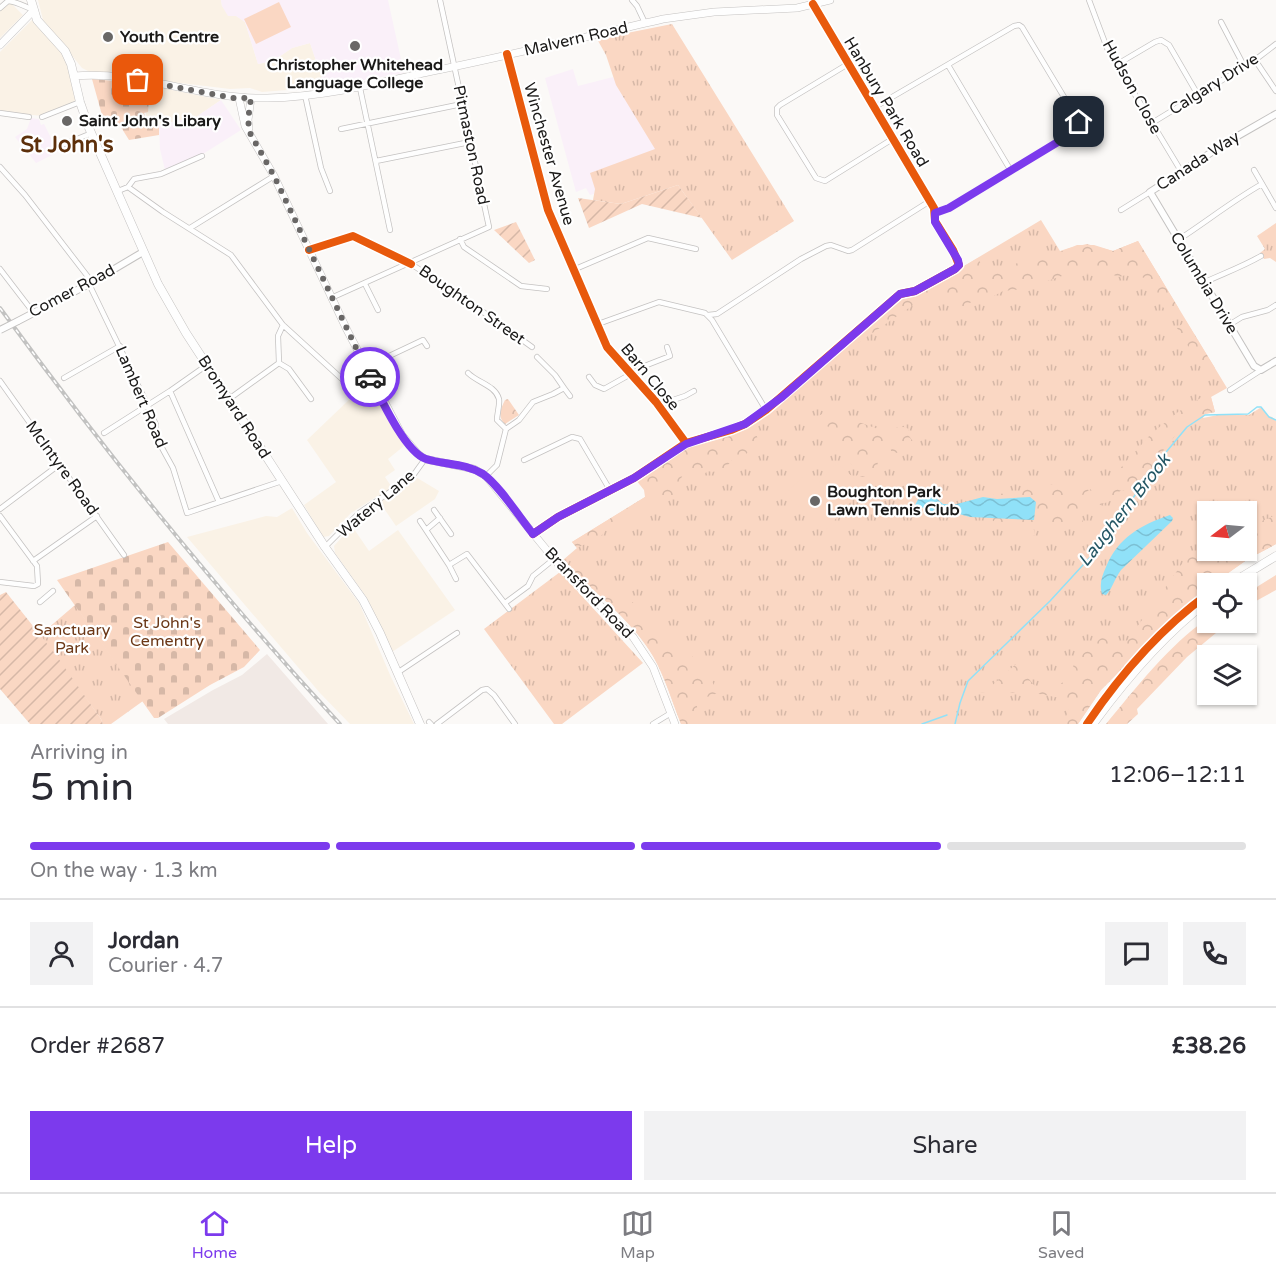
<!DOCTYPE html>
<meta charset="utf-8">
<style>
body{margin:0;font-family:"Varela Round",sans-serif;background:#f2f2f3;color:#2b2b33;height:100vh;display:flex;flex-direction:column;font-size:22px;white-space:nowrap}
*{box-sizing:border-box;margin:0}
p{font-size:20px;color:#7c7c81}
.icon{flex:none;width:33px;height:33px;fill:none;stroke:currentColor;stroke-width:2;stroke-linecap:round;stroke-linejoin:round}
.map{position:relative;height:724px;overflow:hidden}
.side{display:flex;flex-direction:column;background:#fff;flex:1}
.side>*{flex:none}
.needle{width:39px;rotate:254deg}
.controls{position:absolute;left:1197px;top:501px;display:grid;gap:12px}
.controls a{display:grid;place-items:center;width:60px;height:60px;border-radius:0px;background:#fff;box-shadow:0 2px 4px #0004;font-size:30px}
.pin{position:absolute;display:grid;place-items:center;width:51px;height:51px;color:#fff;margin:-26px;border-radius:12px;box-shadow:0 3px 9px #0006}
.courier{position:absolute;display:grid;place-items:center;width:60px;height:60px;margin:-30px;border:4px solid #7c3aed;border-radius:50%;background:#fff;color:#222;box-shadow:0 2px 8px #0007}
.head em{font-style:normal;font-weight:600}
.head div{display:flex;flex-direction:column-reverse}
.head{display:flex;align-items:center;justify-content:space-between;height:102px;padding:0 30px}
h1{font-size:39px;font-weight:600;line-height:45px}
.bar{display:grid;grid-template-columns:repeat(4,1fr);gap:9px 6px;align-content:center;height:72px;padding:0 30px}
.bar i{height:8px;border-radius:4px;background:#e1e1e2}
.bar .active{background:#7c3aed}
.bar p{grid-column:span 4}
.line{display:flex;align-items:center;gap:15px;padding:0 30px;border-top:2px solid #e1e1e2}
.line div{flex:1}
.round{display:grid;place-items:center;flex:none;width:63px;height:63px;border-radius:0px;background:#f2f2f3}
.action{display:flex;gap:12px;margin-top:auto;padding:12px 30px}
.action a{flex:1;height:69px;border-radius:0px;background:#7c3aed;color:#fff;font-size:24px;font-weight:600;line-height:69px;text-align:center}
.action a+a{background:#f2f2f3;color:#2b2b33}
.tab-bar{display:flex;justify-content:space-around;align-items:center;height:84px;border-top:2px solid #e1e1e2;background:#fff;font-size:16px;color:#7c7c81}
.tab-bar a{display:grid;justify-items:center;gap:3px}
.tab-bar .active{color:#7c3aed}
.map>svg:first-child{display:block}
.commercial{fill:#faf2e6}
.built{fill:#f1e9e5}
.education{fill:#faf0f9}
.grass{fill:url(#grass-tufts);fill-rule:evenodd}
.forest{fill:url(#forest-crowns)}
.cemetery{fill:url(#cemetery-stones)}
.garden{fill:url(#garden-furrows)}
.pitch{fill:#fad7c3}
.water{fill:url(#water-waves)}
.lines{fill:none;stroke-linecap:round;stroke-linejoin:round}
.stream{stroke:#90e1f8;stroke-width:1.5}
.minor-casing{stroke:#c4c2c1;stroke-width:6}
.tertiary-casing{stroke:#c4c2c1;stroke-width:8}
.secondary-casing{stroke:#c4c2c1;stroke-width:8}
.primary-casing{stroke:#c4c2c1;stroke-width:9}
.trunk-casing{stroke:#c4c2c1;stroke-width:9}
.minor{stroke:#fefefe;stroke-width:4.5}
.tertiary{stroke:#fefefe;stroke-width:6}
.secondary{stroke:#fefefe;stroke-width:7}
.primary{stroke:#fefefe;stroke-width:8}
.trunk{stroke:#fefefe;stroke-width:8}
.rail-casing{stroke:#c2c2c1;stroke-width:4}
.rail{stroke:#fff;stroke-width:1.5;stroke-dasharray:4.5;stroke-linecap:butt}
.tertiary-bridge-casing{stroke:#c4c2c1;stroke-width:8;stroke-linecap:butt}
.tertiary-bridge{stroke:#fefefe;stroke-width:6}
.cycleway-casing{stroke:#fff;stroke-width:11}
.cycleway{stroke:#e8590c;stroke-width:8}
.done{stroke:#696766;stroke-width:6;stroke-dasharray:0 10.8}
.route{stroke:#7c3aed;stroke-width:8}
.poi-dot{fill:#696766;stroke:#fff;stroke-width:2}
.labels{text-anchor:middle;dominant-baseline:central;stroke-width:4.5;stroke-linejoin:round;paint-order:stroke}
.poi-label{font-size:16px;font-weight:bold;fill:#1a1918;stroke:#fff;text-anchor:start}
.street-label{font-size:16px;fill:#1a1918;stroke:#fff}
.park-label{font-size:16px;fill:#6b3716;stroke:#fff}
.water-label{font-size:18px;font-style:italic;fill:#255765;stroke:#fff}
.district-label{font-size:22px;font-weight:bold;fill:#5d300b;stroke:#fff}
</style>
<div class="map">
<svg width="1276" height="724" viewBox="0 0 1276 724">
<defs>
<pattern id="grass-tufts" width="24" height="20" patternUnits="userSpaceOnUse" patternTransform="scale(1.5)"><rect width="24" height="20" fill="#fad7c3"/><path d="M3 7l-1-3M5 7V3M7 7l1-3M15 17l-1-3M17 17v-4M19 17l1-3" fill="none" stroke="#d6b8a7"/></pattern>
<pattern id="forest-crowns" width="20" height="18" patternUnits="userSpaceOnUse" patternTransform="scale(1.5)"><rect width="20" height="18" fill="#fad7c3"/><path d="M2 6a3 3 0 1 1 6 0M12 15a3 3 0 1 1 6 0" fill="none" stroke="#d6b8a7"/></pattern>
<pattern id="cemetery-stones" width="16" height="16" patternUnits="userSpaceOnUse" patternTransform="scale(1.5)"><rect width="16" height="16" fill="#fad7c3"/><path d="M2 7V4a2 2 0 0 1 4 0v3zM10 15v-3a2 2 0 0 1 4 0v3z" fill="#d6b8a7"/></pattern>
<pattern id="garden-furrows" width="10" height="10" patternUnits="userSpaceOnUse" patternTransform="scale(1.5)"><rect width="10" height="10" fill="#fad7c3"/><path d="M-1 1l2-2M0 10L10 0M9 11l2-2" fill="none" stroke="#d6b8a7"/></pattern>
<pattern id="water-waves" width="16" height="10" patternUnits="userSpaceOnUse" patternTransform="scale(1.5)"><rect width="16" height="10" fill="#90e1f8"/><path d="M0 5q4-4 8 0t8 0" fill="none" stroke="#7cc0d4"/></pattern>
</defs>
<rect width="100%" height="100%" fill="#fbf9f7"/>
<path class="commercial" d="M38 0H221L222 6 245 22 258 64 273 61 292 48 310 43 325 87 262 92 250 88 230 89 90 72 82 68 43 20Z
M10 2 23 15 0 38V10Z
M32 20 64 54 77 100 43 116 0 112V52Z
M137 83 221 100 196 117 159 125 147 122 144 98 136 88Z
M353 396 372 406 380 405 404 446 388 459 395 470 385 477 391 486 409 473 439 491 435 499 396 526 376 497 351 513 329 536 323 537 304 505 336 482 307 440Z
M292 508 307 533 359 603 391 677 414 724H350L320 693 187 537 266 516 277 517Z
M352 526 369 551 398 530 455 610 392 652 367 598 335 553 334 546Z"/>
<path class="built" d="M267 654 328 724H168L164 719 213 690 242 675Z"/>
<path class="education" d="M221 0H388L404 73 325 87 310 43 292 48 273 61 258 64 245 22 236 16H228L222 6Z
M573 69 578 86 613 77 656 150 595 189 594 194 590 195 586 188 576 192 545 78Z
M221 100 241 130 203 154 165 170 160 149 159 125 196 117Z
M31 118 39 119 41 125 44 124 58 152 36 163 15 137 27 129Z"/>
<path class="grass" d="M672 24 794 221 732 260 678 185 621 204 593 200 595 189 590 173 655 149 616 85 606 55 597 39Z
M1041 220 1060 251 1069 248 1087 244 1113 251 1138 241 1227 388 1211 397 1215 412 1205 414 1203 418 1218 415H1249L1260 408H1262L1268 416 1272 417 1276 421V544L1248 559 1214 583 1208 584 1207 589 1175 616 1101 690 1078 724H681C672 701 665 677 653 656 634 623 588 585 563 560L577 548 572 542 645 497 644 490 636 480 638 477C653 467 669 456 686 449 710 437 736 433 760 419L902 296 917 294ZM1208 512H1246V550H1208Z
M1276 223V262L1270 258 1264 259 1260 253 1265 249 1257 236Z
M560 572 643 663 562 724H554L484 629Z
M75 605 143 701 111 724H103L101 719 40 635Z"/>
<path class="forest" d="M1138 241 1179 309 1168 315 1145 278 1129 274 1119 277 1105 272 1062 276 1044 282 1035 288 1003 291 992 297 978 295 965 308H962L960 301 956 299 947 300 942 296 927 302 919 301 839 356 769 417 753 428 759 441 741 459H737L734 457C728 467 720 474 707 471L704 475 693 477 690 472 685 471 679 482 682 486 679 489 681 495 662 502 650 494 638 477C653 467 669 456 686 449 710 437 736 433 760 419L902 296 917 294 978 258 983 268 990 275 1029 258 1060 252 1077 245H1094L1113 251Z
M1186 321 1215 368 1205 374 1177 328Z
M1207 394 1211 397 1215 412C1209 413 1203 414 1197 417 1172 431 1151 470 1134 493L1121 490 1110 501 1100 505 1096 494 1090 489 1083 495 1080 508 1083 522C1067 527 1048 543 1040 519L1033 526 1035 535 1021 543 1025 529 1022 524 993 521 991 517 1034 520 1030 497 997 499H993V495L1020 491 1039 485 1108 482 1151 434 1178 412Z
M508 399 519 415 505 424C497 417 501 408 505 400Z
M822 414 853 420 878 429 904 427 909 429 907 433 914 443 903 451 892 454 890 447C881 449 876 460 878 470H871L867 477H856L860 472 834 448 836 439 828 426 820 433 812 425 815 418Z
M645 492 648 498 646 507 648 512 646 514C631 512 624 527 609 526L601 536 577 548 572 542 645 497Z
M1276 515V544L1248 559 1214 583 1208 584 1207 589 1175 616 1169 618 1101 690 1078 724H1064L1071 700 1034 693 970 692 980 681 988 689 1024 657 1027 661 1024 669 1029 679 1038 690 1055 691 1057 687 1076 671 1073 666C1080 654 1093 646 1103 636L1122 648 1182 564 1203 545 1207 543 1208 550H1246L1247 527Z
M587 566 636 605 657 632 703 664 718 693 696 701 700 724H681C672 701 665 677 653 656 634 623 601 598 574 572Z
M1276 575V590L1247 606V593Z
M1207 619 1208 622 1228 623 1187 657 1137 709 1138 714 1127 724H1106C1135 689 1170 644 1207 619Z"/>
<path class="cemetery" d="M92 79 137 83 136 88 144 98 149 99 148 112 144 113 147 122 159 125V135L129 140 119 124 105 126Z
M168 542 260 650 244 667 210 685 158 718H154L57 580Z"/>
<path class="garden" d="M678 185 702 218 642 204 589 228 578 198 621 204Z
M516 222 535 260 529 263 494 230Z
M6 592 56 655 101 719 103 724H30L0 689V595Z"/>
<path class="pitch" d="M279 2 291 27 256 44 244 19Z
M837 463 864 487 825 531 785 494 806 474 818 484Z"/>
<path class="water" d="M933 488 937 493 936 498 943 504H957L983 497 997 499 1030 497 1036 502 1034 520 970 517 959 514 942 515 915 505 924 489Z
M1170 515 1173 518 1172 521 1121 570C1115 578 1111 591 1106 595L1102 594C1099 584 1102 576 1106 567 1118 538 1140 525 1170 515Z"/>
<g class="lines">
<path class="stream" d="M922 724 947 715
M955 724 960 703 968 681 1050 601 1094 553 1162 457 1187 427 1205 415 1248 414 1257 407H1261L1269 417 1276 420"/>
<g class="minor-casing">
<path id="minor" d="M632 0 637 6 645 23
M1089 0 1107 48 1181 171
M0 8 8 1C18 2 25 7 34 10
M1221 22 1244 66
M507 54 548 210 607 347 656 402 686 443
M1255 60 1276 91
M848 64 780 105 777 108V115L816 178 825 181 894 138
M948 65 1011 171
M1116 65 1155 42 1161 40 1169 45 1198 95
M360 88 390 230
M305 95 321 168 330 191
M875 107 1014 26 1019 25 1022 27 1079 122 1080 126 1076 131 949 208 935 213
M0 113 29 117
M42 117 80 102
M1152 123 1255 60 1276 44
M341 129 462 104
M62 145 92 133
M376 161 470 142
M0 167 25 195 92 282
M1254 170 1276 208
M128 187 134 179 161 174 202 156
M118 191 128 187 163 212 231 255 283 325 365 400 374 403 381 399
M1121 210 1150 192
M190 228 274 176
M460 239 464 247 521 286 547 289
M1178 240C1206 222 1232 201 1262 184
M411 264 465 299 532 347
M0 269 33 312
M573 270 648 238 696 249
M1203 283C1222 274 1242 267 1261 256
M89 284 148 406 156 425V437L173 468 187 513 282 481
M365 284 378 310
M331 298 489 227 440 0
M708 315 717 314 801 259 826 246 831 245 848 251 852 250 930 201
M598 324 659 302 705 313 712 320 766 410
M1229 325 1242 317 1268 310 1276 305
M279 363 289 369 311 399
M366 367 423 340 427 346
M468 373C478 383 495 385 499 399 500 406 497 413 497 420L506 429
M589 377 595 385 604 389 647 365 670 356 667 347
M64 378 120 346
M0 381 124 555
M564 388 570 396
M1230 390 1261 370
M170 391 219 502
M229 399 279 363 278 336 283 325
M658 405 685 396 694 391
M104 433 170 391 207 365
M524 460 572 437 580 439 610 490
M486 476 497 465 506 429 519 420 533 402 553 394 564 388 555 375 537 357
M0 509 60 464
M434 510 451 534
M0 516 37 566 38 584 34 586 0 582
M440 518 426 530 449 565 467 554 509 609
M420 521 426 530
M533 534 558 517 634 478 686 443 731 430 745 424 766 410 900 294 915 291 955 269 959 265 953 250 935 221 934 208 813 4
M325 547 359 513 412 477 425 459
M33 561 97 516
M449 565 456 579
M40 602 53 591
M505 603 528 586 533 576 554 559
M397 673 457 633
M429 722 431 724
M437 724 482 690 487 689 494 695 515 724
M653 724 671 713"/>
</g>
<g class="tertiary-casing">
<path id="tertiary" d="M1276 114 1229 141 1150 192 1254 366 1261 370 1276 361
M18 321 89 284 143 252"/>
</g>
<g class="secondary-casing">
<path id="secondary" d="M0 45 34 10
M74 76C139 70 202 100 267 98 322 97 375 84 428 72 507 56 585 37 663 19L714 12 797 8 830 0
M239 98 245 126 274 176 347 330 402 435 418 454 425 459 474 469 486 476 563 570 633 637 653 667 675 724
M249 128 248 120 251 98"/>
</g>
<g class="primary-casing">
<path id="primary" d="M31 0 37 20 65 51 71 64 80 102 89 128 158 284 186 333 325 547 363 600 380 633 420 724"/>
</g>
<g class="trunk-casing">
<path id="trunk" d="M1230 584 1276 556
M1093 724C1126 679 1163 635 1208 601"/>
</g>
<use href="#minor" class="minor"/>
<use href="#tertiary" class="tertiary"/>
<use href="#secondary" class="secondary"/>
<use href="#primary" class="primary"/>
<use href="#trunk" class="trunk"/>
<g class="rail-casing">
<path id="rail" d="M0 308C106 453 218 592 340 724"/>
</g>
<use href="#rail" class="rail"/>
<g class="tertiary-bridge-casing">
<path id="tertiary-bridge" d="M0 330 18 321"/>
</g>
<use href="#tertiary-bridge" class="tertiary-bridge"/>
<g class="cycleway-casing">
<path id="cycleway" d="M507 54 548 210 607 347 656 402 686 443
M309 250 353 236 411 264
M533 534 558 517 634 478 686 443 731 430 745 424 766 410 900 294 915 291 955 269 959 265 953 250 935 221 934 208 813 4
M1087 724C1120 675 1160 629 1208 594"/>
</g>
<use href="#cycleway" class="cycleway"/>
</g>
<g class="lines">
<path class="done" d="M138 80 233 98H251L248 120 250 133 274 176 370 377"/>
<path class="route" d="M370 377C380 397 405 452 426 459 445 465 465 463 483 474 499 485 520 518 533 534L558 517 634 478 686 444 745 424 782 397 900 294 915 291 955 269 959 265 958 260 935 222V213L949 208 1076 131 1080 126 1079 122"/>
</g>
<g class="poi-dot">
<circle cx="108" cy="37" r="6"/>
<circle cx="355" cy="46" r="6"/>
<circle cx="67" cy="121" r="6"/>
<circle cx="815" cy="501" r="6"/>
</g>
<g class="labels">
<g class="poi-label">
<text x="120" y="37">Youth Centre</text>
<text x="355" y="65" text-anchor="middle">Christopher Whitehead<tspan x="355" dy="18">Language College</tspan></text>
<text x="79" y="121">Saint John's Libary</text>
<text x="827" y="492">Boughton Park<tspan x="827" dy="18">Lawn Tennis Club</tspan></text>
</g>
<g class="street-label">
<text transform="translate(576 39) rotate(-13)">Malvern Road</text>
<text transform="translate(1214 84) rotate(-32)">Calgary Drive</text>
<text transform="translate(1132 87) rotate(61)">Hudson Close</text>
<text transform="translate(886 102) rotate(59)">Hanbury Park Road</text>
<text transform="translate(471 145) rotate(78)">Pitmaston Road</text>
<text transform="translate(549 154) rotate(74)">Winchester Avenue</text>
<text transform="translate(1198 161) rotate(-33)">Canada Way</text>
<text transform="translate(1204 283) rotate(59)">Columbia Drive</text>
<text transform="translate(72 291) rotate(-28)">Comer Road</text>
<text transform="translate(472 305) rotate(35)">Boughton Street</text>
<text transform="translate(650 377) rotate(50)">Barn Close</text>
<text transform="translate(141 397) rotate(67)">Lambert Road</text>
<text transform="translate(234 407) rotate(57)">Bromyard Road</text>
<text transform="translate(62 468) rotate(54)">McIntyre Road</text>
<text transform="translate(376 504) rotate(-40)">Watery Lane</text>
<text transform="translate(589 593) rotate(46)">Bransford Road</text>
</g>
<g class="park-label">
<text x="167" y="623">St John's<tspan x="167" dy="18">Cementry</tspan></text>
<text x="72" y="630">Sanctuary<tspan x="72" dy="18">Park</tspan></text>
</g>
<g class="water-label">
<text transform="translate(1124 510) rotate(-52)">Laughern Brook</text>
</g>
<g class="district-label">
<text x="67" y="145">St John's</text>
</g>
</g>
</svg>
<div class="controls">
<a><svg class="needle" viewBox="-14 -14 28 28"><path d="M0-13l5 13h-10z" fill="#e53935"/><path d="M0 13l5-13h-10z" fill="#7c7c81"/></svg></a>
<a><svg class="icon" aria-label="locate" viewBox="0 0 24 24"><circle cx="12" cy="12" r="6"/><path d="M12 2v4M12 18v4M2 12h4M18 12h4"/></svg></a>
<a><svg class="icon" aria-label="layers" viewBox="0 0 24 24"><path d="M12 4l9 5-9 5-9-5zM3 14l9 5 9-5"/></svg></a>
</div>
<div class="pin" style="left:138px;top:80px;background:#ea580c"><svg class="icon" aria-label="bag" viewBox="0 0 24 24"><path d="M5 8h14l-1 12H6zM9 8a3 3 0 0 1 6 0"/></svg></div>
<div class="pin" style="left:1079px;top:122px;background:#1f2937"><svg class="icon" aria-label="home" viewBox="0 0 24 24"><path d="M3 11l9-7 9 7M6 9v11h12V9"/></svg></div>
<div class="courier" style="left:370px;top:377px"><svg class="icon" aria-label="car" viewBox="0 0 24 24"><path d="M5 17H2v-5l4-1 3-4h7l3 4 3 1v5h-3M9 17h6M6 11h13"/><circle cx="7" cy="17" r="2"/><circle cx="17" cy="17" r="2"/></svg></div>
</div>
<section class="side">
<div class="head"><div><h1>5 min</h1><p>Arriving in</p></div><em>12:06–12:11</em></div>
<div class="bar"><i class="active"></i><i class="active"></i><i class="active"></i><i></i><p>On the way · 1.3 km</p></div>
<div class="line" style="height:108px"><a class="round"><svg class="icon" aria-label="person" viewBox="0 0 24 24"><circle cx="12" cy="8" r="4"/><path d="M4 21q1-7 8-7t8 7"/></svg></a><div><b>Jordan</b><p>Courier · 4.7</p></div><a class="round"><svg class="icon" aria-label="chat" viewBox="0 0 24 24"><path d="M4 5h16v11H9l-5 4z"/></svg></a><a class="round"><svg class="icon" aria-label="phone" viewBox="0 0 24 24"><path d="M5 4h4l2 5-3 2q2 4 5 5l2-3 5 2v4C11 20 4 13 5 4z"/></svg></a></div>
<div class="line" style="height:78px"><div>Order #2687</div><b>£38.26</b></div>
<div class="action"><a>Help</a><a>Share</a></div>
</section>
<nav class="tab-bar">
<a class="active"><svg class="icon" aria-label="home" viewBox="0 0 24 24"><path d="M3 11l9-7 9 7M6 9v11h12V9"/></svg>Home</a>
<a><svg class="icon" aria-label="map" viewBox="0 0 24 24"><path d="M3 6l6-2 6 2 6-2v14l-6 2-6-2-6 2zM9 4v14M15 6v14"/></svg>Map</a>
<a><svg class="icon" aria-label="saved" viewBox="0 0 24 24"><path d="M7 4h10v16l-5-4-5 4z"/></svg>Saved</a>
</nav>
